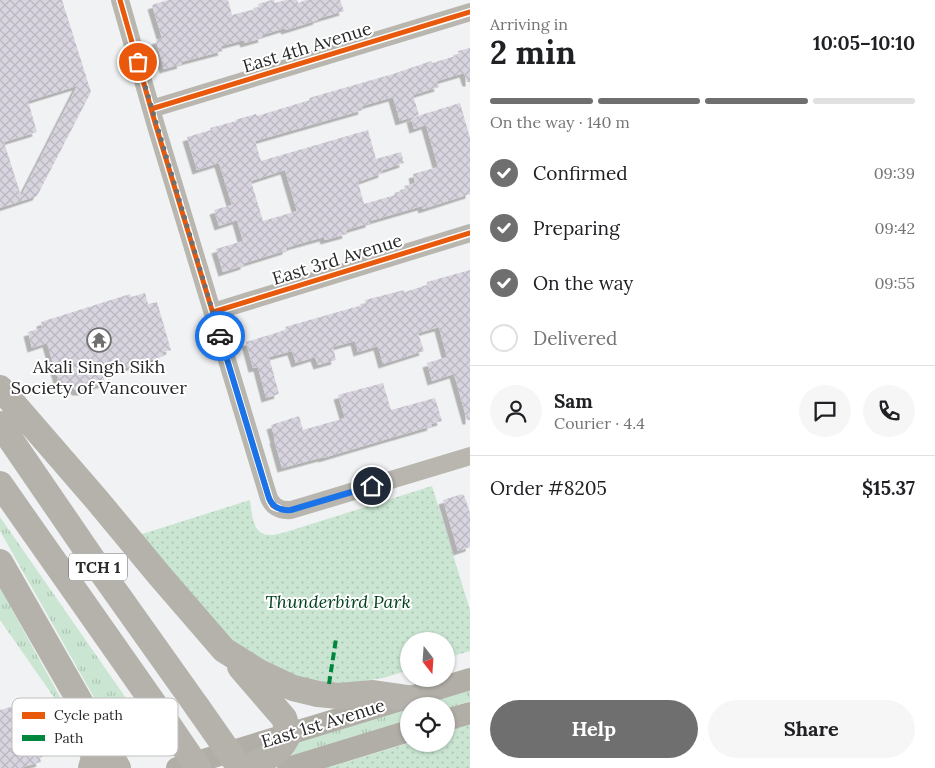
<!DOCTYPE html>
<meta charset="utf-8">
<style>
body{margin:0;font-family:Lora,serif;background:#f6f6f6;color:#202124;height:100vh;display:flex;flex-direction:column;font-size:19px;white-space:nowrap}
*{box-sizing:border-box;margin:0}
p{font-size:16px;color:#757577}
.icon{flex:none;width:28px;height:28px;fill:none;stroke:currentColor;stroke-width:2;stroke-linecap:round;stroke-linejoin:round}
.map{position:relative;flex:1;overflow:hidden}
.panel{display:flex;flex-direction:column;background:#fff;width:465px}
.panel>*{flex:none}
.needle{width:32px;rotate:163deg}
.buttons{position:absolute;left:400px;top:632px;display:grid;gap:10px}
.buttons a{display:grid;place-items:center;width:55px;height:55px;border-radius:50%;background:#fff;box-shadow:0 1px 4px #0004;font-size:25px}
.pin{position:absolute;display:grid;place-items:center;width:42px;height:42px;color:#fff;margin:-21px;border:2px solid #fff;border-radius:50%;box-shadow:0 1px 5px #0007}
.courier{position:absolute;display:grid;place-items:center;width:50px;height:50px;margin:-25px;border:4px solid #1a73e8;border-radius:50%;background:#fff;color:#222;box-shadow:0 1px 6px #0007}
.head em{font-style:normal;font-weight:700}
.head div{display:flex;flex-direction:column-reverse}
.head{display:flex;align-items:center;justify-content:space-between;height:85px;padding:0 20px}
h1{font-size:32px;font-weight:700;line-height:38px}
.bar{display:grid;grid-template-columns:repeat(4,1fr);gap:8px 5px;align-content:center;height:60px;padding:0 20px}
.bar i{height:6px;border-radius:4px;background:#e0e0e0}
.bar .active{background:#6f6f70}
.bar p{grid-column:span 4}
.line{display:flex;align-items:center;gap:12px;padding:0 20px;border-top:1px solid #e0e0e0}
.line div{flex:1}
.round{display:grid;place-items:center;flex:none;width:52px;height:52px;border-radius:26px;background:#f6f6f6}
ol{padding:0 20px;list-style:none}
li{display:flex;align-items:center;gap:15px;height:55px}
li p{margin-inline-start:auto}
li .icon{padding:5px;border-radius:50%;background:#6f6f70;color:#fff;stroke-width:4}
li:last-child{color:#757577}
li i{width:28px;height:28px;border:2px solid #e0e0e0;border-radius:50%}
.button{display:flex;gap:10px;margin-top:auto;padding:10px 20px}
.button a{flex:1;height:58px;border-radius:30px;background:#6f6f70;color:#fff;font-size:20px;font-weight:700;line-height:58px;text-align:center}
.button a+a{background:#f6f6f6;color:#202124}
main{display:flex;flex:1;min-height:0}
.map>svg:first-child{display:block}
.grass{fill:url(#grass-tufts)}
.park{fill:url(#park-dots)}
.building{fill:url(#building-cross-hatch);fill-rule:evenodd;filter:url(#shadow)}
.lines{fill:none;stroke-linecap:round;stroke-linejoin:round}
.minor{stroke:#b8b6af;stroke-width:18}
.major{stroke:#b0aea6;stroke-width:22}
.highway{stroke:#b5b2ac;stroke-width:26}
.highway-bridge{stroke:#b5b2ac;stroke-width:26}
.quiet{stroke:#00873e;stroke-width:4;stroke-dasharray:8 4;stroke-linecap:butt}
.cycleway-casing{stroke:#fff;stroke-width:8}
.cycleway{stroke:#e8590c;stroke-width:5}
.done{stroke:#6f6f70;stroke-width:5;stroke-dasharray:0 9}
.route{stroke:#1a73e8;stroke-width:6}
.labels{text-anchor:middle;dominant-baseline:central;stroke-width:4;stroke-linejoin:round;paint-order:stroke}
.shield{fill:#fff;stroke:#69696a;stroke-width:1}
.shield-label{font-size:16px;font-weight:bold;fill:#29292a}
.street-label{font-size:18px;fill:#29292a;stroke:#fff}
.poi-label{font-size:18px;fill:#29292a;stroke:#fff}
.park-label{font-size:18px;font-style:italic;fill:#04421f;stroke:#fff}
.key{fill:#fff;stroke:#bfbfbf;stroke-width:1}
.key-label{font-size:14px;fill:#29292a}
</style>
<main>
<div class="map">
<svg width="470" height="768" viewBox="0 0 470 768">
<defs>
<pattern id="grass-tufts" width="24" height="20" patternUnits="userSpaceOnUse" patternTransform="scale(1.25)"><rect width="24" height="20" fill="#cae6d2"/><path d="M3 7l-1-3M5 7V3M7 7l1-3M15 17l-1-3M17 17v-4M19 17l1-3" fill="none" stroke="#aec5b4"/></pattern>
<pattern id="park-dots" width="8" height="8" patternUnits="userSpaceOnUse" patternTransform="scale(1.25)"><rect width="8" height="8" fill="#cae6d2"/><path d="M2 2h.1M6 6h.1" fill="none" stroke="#aec5b4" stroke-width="1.8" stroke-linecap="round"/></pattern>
<pattern id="building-cross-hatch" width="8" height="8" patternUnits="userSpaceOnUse" patternTransform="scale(1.25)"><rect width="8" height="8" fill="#d9d5e0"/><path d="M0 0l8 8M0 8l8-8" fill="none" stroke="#bab7c0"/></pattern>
<filter id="shadow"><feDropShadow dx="-4.5" dy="4.5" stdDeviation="0" flood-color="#0004"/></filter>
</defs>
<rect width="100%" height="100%" fill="#f1f2f3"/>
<path class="grass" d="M0 517 151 734 126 754 0 531Z
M0 588 64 704 67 716 0 620Z
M470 690V701L446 709V706H418Z
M409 709V720L291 756 298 742Z"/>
<path class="park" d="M432 486 470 610V651L446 658V641H409V670L383 678 346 684 298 679 228 640 139 535 250 500C252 513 252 535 270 535 275 535 281 533 286 532Z
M470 724V768H326L409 743V744H446V731Z"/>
<path class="building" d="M0 0H62L91 92 37 196 0 208ZM77 86 44 151 21 196 4 142 37 132 28 101Z
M168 0H228L232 15 259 8 258 4 272 0H274L275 3 286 0H297L298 3 306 0H340L344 11 317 19 318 20 296 27 286 30 285 28 262 35 263 38 245 43 244 40 221 46 223 51 181 62 182 64 164 69 156 40 162 38 152 5Z
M470 48V82H467L464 73 437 81 439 87 413 95 419 115 400 121 393 97 362 106 363 110 255 141 261 161 368 130 376 159 401 152 404 163 383 170V173L358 182 364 204 395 195 394 193 406 190 404 186 415 183 413 174 438 167 426 125 414 129 411 118 460 103 470 138V194L423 209 422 206 370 221V223L346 230 347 234 325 240 324 237 295 245 287 248V250L245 263V265L223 272 216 249 243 241 237 220 219 226 214 210 232 205 219 163 197 170 187 137 211 130 210 128 236 121 235 120 256 114 257 116 310 100 309 98 393 74 431 61 432 63 459 55 458 51ZM285 170 297 211 263 221 251 181Z
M470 270V420H467L454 374 432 381 427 363 447 357 439 327 418 333 424 351 383 364 378 346 358 352 355 341 333 347 336 360 318 365 315 357 296 363 292 351 269 357 279 394 266 398 258 367 253 368 246 342 286 330 285 327 366 304 365 300 404 290 405 292 427 285V282Z
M145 293 148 304 157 302 171 350 163 352 164 356 103 375 105 383 90 387 84 391H77L68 384 60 386 47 343 32 348 28 332 42 328 41 322 130 294 131 297Z
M383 383 391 410 435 398 442 421 431 424 432 426 387 439 323 458V457L282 468 274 439H275L271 425 299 416 303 430 345 418 338 395Z
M462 494V495H464L470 513V547L458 551 443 500Z
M24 703 35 742 44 739 47 752 39 755 41 762 20 768H0V710Z"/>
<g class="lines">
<path class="minor" d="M120 0 156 126 268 495C271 506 279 511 291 510L470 456
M151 109 470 12
M213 312 470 233"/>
<path class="major" d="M446 720 470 713
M177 768 470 679
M288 768 409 731"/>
<path class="highway" d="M0 388 97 500 160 576 224 650 259 672 293 688 318 694 339 696 373 693 408 698
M0 424 100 570 198 708
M0 484 164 718
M0 562 118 768
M240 667 284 718 289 734C286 740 283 746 278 750 270 758 259 760 251 768
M91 768 93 761 95 727"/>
<path class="highway-bridge" d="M198 708 240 768
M164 718 198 768"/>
<path class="quiet" d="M329 684 336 639"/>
<g class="cycleway-casing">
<path id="cycleway" d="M120 0 156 126 270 501 273 506 278 508
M151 109 470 12
M213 312 470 233"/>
</g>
<use href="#cycleway" class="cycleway"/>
</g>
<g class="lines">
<path class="done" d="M138 62 220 336"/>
<path class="route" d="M220 336 268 495C271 506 279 511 291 510L372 486"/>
</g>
<defs>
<g id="temple-ring" transform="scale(1.25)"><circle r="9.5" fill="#fff" stroke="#6f6f70" stroke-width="1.5"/><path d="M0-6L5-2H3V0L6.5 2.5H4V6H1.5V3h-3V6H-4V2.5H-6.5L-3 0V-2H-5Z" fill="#6f6f70"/></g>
</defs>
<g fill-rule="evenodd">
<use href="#temple-ring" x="99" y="340"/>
</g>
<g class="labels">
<rect class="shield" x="69" y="553.5" width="58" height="27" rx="4"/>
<g class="shield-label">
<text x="98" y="567">TCH 1</text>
</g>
<g class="street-label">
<text transform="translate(307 47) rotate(-17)">East 4th Avenue</text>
<text transform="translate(337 259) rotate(-17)">East 3rd Avenue</text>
<text transform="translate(323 723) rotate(-17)">East 1st Avenue</text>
</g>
<g class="poi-label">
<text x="99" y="366">Akali Singh Sikh<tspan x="99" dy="21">Society of Vancouver</tspan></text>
</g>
<g class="park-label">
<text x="338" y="601">Thunderbird Park</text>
</g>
</g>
<rect x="12" y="698" width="166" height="58" rx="8" class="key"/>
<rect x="22" y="712" width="23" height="7" fill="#e8590c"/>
<rect x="22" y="735" width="23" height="6" fill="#00873e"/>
<g class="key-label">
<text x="54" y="720">Cycle path</text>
<text x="54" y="743">Path</text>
</g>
</svg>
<div class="buttons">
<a><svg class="needle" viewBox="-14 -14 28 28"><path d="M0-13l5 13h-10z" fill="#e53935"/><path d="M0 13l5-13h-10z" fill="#757577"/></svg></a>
<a><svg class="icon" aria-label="locate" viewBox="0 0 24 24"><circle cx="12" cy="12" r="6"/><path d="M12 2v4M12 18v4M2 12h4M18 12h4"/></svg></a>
</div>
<div class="pin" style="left:138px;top:62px;background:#ea580c"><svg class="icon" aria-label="bag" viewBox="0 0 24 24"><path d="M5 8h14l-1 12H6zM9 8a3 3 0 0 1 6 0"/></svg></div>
<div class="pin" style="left:372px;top:486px;background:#1f2937"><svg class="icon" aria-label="home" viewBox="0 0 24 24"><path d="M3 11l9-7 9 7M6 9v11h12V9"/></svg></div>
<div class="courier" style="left:220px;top:336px"><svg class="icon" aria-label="car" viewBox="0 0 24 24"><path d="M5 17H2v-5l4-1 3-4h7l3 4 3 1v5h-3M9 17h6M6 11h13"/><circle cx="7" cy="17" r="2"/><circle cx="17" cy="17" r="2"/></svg></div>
</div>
<section class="panel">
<div class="head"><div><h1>2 min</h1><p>Arriving in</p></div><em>10:05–10:10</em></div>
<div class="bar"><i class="active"></i><i class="active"></i><i class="active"></i><i></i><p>On the way · 140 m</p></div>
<ol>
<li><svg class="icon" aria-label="check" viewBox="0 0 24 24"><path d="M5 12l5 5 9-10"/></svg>Confirmed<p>09:39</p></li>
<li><svg class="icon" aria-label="check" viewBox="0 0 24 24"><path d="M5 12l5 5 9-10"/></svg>Preparing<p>09:42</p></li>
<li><svg class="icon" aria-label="check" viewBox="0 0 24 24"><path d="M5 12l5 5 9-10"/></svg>On the way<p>09:55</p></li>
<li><i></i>Delivered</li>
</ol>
<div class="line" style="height:90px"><a class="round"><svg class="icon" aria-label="person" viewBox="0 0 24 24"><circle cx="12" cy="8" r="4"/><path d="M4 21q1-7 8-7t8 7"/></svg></a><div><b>Sam</b><p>Courier · 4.4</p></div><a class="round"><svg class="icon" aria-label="chat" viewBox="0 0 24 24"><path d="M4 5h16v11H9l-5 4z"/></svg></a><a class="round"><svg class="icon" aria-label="phone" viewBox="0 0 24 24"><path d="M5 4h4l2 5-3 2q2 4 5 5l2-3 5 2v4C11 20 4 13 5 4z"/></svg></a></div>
<div class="line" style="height:65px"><div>Order #8205</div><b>$15.37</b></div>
<div class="button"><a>Help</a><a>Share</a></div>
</section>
</main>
